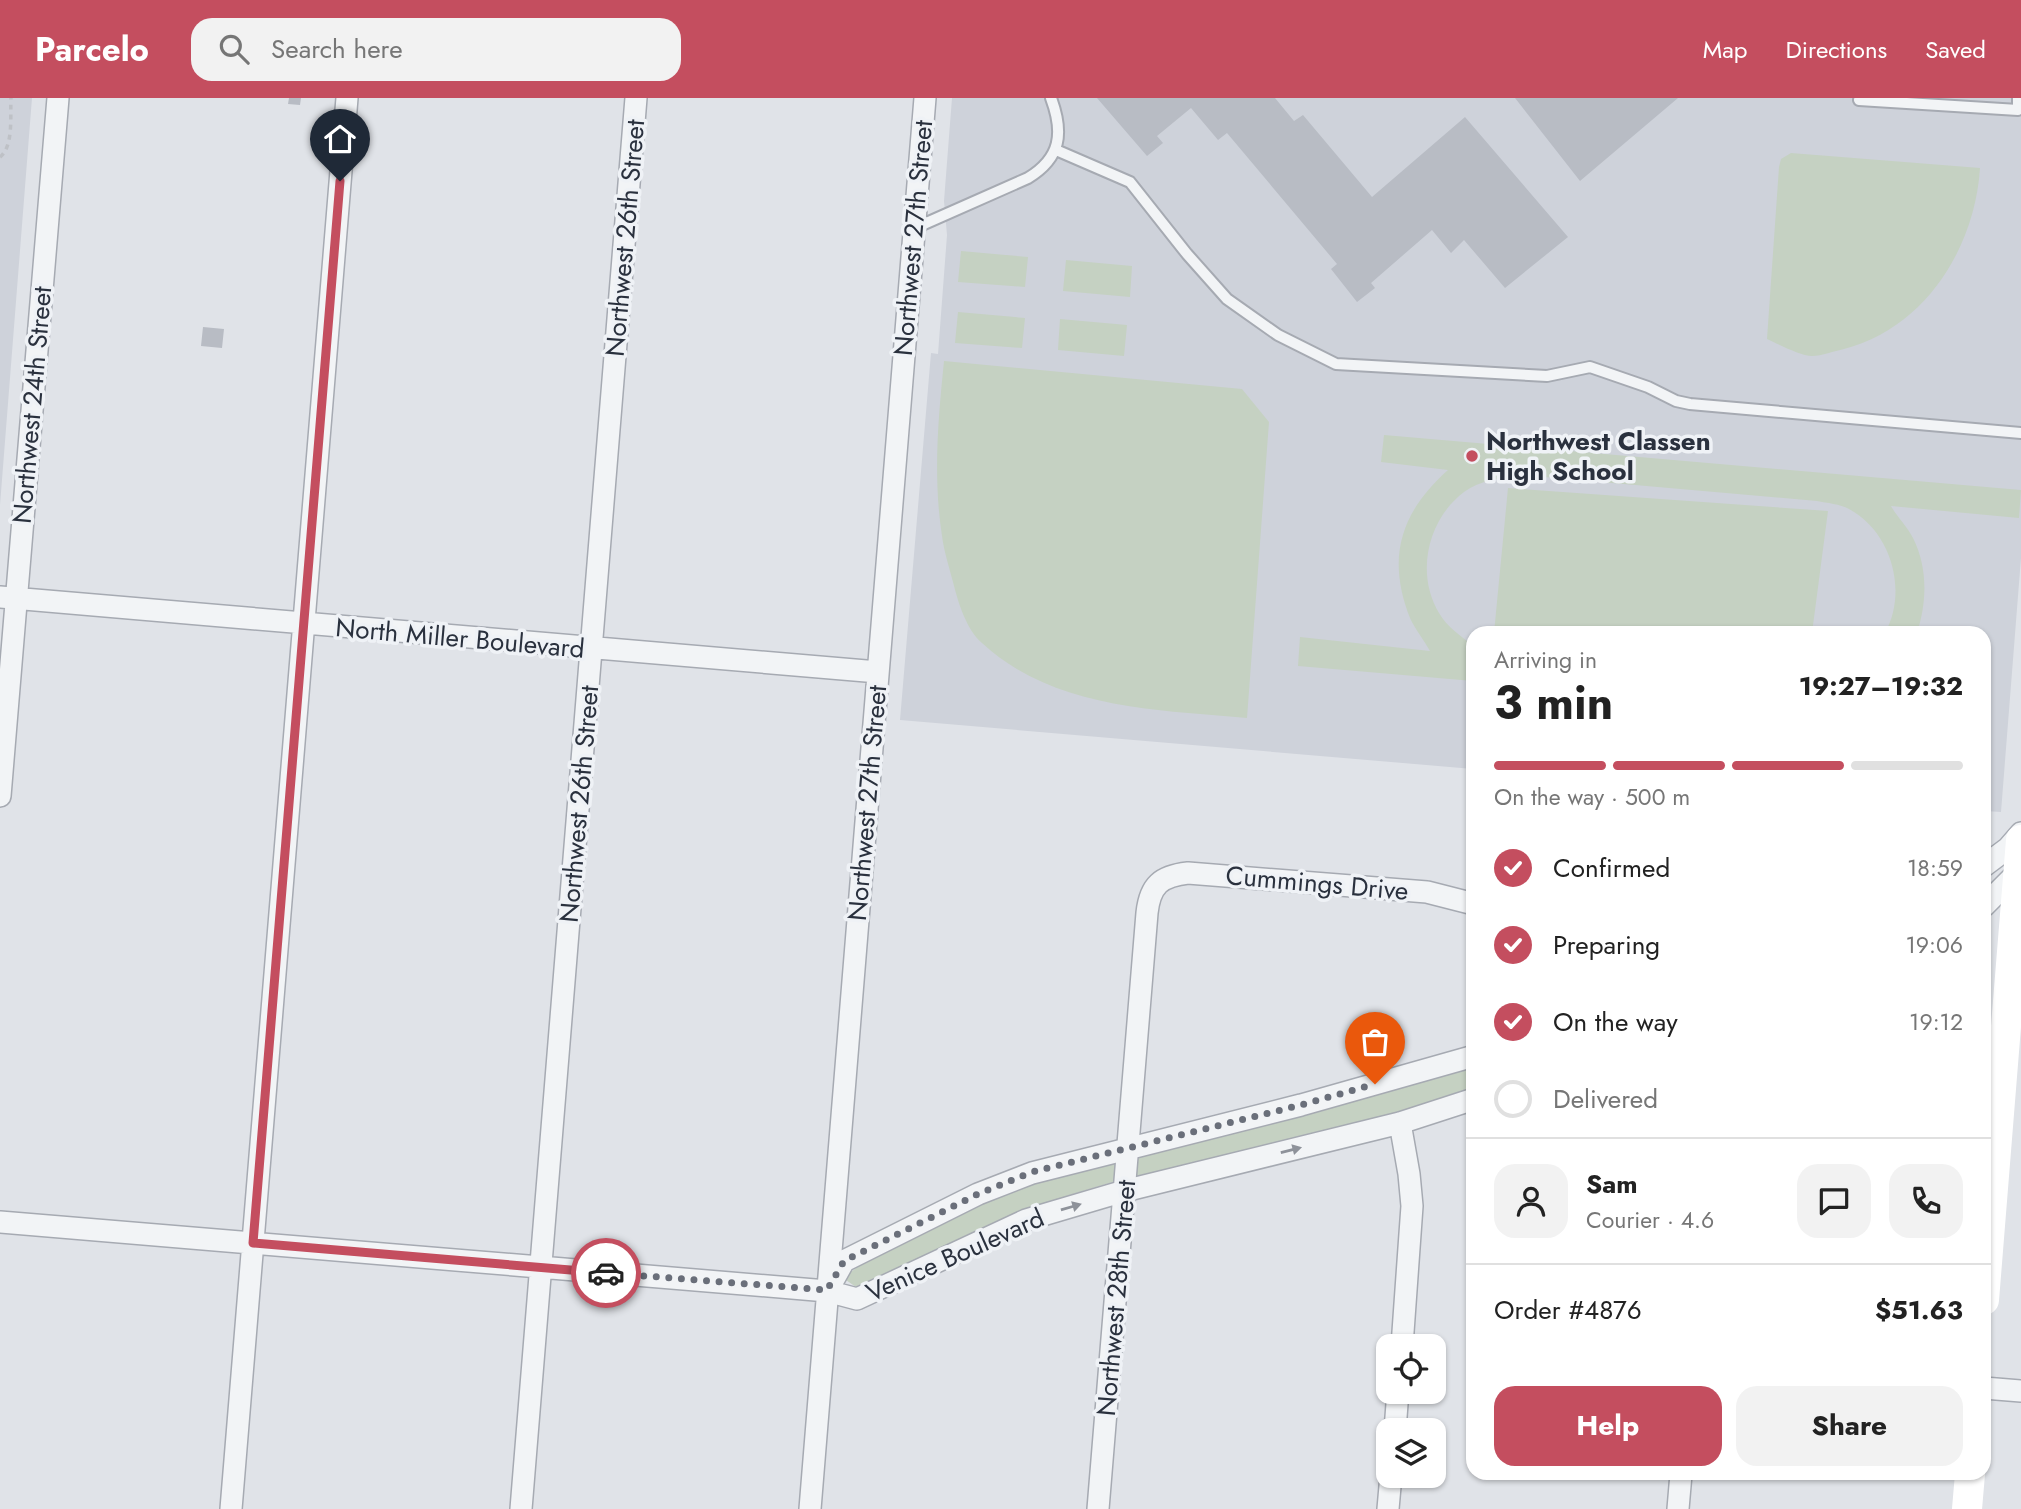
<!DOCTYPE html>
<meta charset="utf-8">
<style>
body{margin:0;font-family:Jost,sans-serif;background:#f2f2f2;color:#222;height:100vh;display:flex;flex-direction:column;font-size:26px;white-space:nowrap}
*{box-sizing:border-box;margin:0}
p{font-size:23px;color:#767676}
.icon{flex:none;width:38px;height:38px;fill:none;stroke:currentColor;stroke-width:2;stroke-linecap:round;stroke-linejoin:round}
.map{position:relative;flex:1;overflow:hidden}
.side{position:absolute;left:1466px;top:528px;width:525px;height:854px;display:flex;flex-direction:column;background:#fff;border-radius:21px;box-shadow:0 2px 5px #0004}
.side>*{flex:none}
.controls{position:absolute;left:1376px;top:1236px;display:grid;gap:14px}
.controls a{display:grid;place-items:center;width:70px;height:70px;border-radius:14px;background:#fff;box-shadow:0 2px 5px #0004;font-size:35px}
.pin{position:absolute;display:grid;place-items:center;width:60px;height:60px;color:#fff;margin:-72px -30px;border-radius:50% 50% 50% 0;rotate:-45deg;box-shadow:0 0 7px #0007}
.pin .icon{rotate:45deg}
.courier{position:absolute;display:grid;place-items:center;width:70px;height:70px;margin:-35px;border:5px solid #c44e5f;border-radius:50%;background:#fff;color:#222;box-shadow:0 2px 9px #0007}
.headline em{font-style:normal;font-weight:700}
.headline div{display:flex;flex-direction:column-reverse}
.headline{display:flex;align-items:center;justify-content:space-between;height:119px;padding:0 28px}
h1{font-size:46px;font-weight:700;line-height:52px}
.bar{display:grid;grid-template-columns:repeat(4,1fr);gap:10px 7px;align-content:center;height:84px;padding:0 28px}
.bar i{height:9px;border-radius:5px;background:#e0e0e0}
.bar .on{background:#c44e5f}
.bar p{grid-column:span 4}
.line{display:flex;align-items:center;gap:18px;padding:0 28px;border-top:2px solid #e0e0e0}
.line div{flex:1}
.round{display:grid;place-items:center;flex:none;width:74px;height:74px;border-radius:21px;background:#f2f2f2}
ol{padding:0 28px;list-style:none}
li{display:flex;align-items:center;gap:21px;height:77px}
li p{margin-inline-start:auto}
li .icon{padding:7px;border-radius:50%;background:#c44e5f;color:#fff;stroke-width:4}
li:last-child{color:#767676}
li i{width:38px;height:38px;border:4px solid #e0e0e0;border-radius:50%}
.action{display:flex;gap:14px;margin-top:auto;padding:14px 28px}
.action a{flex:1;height:80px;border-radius:21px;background:#c44e5f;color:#fff;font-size:28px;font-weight:700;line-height:80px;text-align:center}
.action a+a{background:#f2f2f2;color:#222}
header{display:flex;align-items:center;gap:42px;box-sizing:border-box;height:98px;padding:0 35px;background:#c44e5f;color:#fff}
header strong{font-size:33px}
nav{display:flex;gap:38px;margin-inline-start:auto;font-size:24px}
.search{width:490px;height:63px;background:#f2f2f2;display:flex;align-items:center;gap:18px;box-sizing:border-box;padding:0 24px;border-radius:21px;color:#767676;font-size:26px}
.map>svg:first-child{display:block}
.built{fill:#ced2da}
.green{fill:#c5d1c2}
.building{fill:#b8bcc4}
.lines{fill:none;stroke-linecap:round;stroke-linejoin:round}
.lane-casing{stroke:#a6aab2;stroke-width:14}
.street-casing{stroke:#a6aab2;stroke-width:24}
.path{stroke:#bec1c6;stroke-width:3.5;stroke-dasharray:5 5;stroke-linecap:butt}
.lane{stroke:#f2f4f6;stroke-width:10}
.street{stroke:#f2f4f6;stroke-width:21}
.secondary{stroke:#fff;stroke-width:30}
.oneway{fill:#8e929a}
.done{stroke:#6a6f7a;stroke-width:7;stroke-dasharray:0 12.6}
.route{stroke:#c44e5f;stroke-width:9}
.poi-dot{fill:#c44e5f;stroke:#eff2f6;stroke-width:2.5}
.labels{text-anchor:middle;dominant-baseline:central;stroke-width:7;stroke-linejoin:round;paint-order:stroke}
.street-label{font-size:26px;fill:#2a313e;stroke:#eff2f6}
.poi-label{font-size:26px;font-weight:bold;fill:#2a313e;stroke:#eff2f6;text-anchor:start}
</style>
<header>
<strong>Parcelo</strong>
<div class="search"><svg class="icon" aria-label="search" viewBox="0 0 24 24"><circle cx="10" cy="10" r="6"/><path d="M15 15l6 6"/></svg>Search here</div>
<nav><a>Map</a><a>Directions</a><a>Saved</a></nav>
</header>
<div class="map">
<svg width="2021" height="1411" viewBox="0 0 2021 1411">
<rect width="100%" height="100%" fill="#e0e3e8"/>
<path class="built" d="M0 0H32L0 407Z
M952 0H2021V460L2001 714 1985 713 1984 536H1474L1473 671 900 622 931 255 938 256 947 137 944 103Z"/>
<path class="green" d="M1791 55 1980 70C1975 150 1925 230 1844 251 1834 253 1822 258 1812 258 1801 258 1778 246 1767 241L1779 69 1781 61Z
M961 153 1028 159 1025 189 958 184Z
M1066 162 1132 168 1130 199 1063 193Z
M958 214 1025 220 1022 250 955 245Z
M1060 221 1127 227 1124 258 1058 252Z
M944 263 1242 291 1269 324 1247 620C1157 612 1053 611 982 545 966 531 958 504 953 484 949 469 944 453 942 438 933 379 938 322 944 263Z
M1384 337 2021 392 2019 420 1891 408C1897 419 1907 428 1913 440 1928 470 1927 504 1917 535H1885C1908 494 1892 434 1849 411 1840 406 1827 405 1817 403L1520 377C1501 380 1480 382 1464 394 1428 421 1415 475 1439 515 1447 529 1461 538 1473 548V583L1298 568 1300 539 1430 553C1424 542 1415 531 1410 520 1386 459 1401 414 1448 372L1381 364Z
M1508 390 1828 413 1812 535H1494Z
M1473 965V992L1400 1016 1135 1079 1137 1062 1148 1053Z
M1121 1060 1119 1082 1021 1112 856 1189 843 1180 864 1164 1001 1096Z"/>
<path class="building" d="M289 0H301L300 7 288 6Z
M1097 0H1275L1294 23 1303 17 1372 99 1465 19 1568 139 1505 190 1464 142 1451 155 1432 132 1371 185 1375 190 1357 204 1331 171 1337 166 1227 35 1218 42 1191 10 1157 38 1163 45 1147 58Z
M1515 0H1678L1580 83Z
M203 229 224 231 222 250 201 248Z"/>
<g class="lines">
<g class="lane-casing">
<path id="lane" d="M1860 0 1859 2 2018 12V0
M1056 52 1130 84 1187 156 1227 201 1278 237 1336 266 1547 278 1590 269 1648 289 1676 303 1690 306 2021 335
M915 130 1028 80C1061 60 1064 35 1051 0"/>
</g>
<g class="street-casing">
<path id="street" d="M0 499 878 574
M0 698 58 0
M1984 768 2008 750 2021 735
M1984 808 2021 771
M1400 1025 1409 1076 1412 1108 1402 1248
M0 1124 827 1193 857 1201 1026 1122 1124 1093 1400 1025 1474 1001
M830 1188 844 1163 978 1096 1032 1075 1301 1007 1474 958
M1984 1290 2021 1293
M1395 1332 1398 1293
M231 1411 347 0
M521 1411 636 0
M810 1411 925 0
M1098 1411 1147 815C1150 787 1161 778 1188 775L1427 794 1474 806
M1388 1411 1391 1377
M1678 1411 1681 1376"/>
</g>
<path class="path" d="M0 59C14 48 10 16 11 0"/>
<use href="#lane" class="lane"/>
<use href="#street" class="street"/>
<path class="secondary" d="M1984 1202 2021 742
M1967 1411 1970 1376"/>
</g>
<defs><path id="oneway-solid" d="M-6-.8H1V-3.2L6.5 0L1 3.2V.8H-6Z" transform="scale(1.75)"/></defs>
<g class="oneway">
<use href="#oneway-solid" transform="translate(1291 1052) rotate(-14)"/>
<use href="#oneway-solid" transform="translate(1071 1109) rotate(-16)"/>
</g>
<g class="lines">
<path class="done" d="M606 1175 827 1192 844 1163 978 1096 1032 1074 1301 1007 1375 986"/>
<path class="route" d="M340 83 253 1145 606 1175"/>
</g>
<circle class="poi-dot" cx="1472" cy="358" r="7"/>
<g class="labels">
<g class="street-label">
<text transform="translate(625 140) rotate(-85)">Northwest 26th Street</text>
<text transform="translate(913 140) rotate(-85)">Northwest 27th Street</text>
<text transform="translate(32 307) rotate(-85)">Northwest 24th Street</text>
<text transform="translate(460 540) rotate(5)">North Miller Boulevard</text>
<text transform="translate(867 705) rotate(-85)">Northwest 27th Street</text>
<text transform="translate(579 706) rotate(-85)">Northwest 26th Street</text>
<text transform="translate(1317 785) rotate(5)">Cummings Drive</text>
<text transform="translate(955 1157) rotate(-24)">Venice Boulevard</text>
<text transform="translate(1116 1200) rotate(-85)">Northwest 28th Street</text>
</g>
<g class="poi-label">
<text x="1486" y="343">Northwest Classen<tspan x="1486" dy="30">High School</tspan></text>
</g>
</g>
</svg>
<div class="controls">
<a><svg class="icon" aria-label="locate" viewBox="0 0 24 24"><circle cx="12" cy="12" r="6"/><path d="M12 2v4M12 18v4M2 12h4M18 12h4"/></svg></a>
<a><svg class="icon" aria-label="layers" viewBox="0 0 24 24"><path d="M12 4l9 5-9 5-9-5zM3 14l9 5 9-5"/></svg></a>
</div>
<div class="pin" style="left:1375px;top:986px;background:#ea580c"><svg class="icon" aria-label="bag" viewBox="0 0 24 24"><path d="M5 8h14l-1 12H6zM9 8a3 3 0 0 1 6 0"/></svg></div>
<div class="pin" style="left:340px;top:83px;background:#1f2937"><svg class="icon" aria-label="home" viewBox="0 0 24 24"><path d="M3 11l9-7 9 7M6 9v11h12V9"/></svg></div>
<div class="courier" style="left:606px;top:1175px"><svg class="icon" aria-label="car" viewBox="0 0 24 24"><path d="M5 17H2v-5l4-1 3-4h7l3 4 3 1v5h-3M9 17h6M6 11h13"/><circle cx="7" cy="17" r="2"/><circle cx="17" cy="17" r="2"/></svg></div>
<section class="side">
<div class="headline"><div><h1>3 min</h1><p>Arriving in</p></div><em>19:27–19:32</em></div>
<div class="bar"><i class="on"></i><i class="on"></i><i class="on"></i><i></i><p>On the way · 500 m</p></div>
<ol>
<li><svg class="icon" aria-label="check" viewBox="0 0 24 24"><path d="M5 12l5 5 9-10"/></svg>Confirmed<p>18:59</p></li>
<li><svg class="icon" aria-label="check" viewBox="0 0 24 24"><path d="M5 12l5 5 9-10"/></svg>Preparing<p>19:06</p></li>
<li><svg class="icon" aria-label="check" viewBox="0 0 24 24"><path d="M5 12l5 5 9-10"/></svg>On the way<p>19:12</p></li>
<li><i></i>Delivered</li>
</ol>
<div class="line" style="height:126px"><a class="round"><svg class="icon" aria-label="person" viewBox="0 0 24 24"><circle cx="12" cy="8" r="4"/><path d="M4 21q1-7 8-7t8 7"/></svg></a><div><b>Sam</b><p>Courier · 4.6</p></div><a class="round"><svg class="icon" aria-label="chat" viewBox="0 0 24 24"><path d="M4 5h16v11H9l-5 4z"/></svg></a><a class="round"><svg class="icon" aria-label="phone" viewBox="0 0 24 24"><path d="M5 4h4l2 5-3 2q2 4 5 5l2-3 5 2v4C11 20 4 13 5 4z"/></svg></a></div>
<div class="line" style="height:91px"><div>Order #4876</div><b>$51.63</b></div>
<div class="action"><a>Help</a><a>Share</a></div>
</section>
</div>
